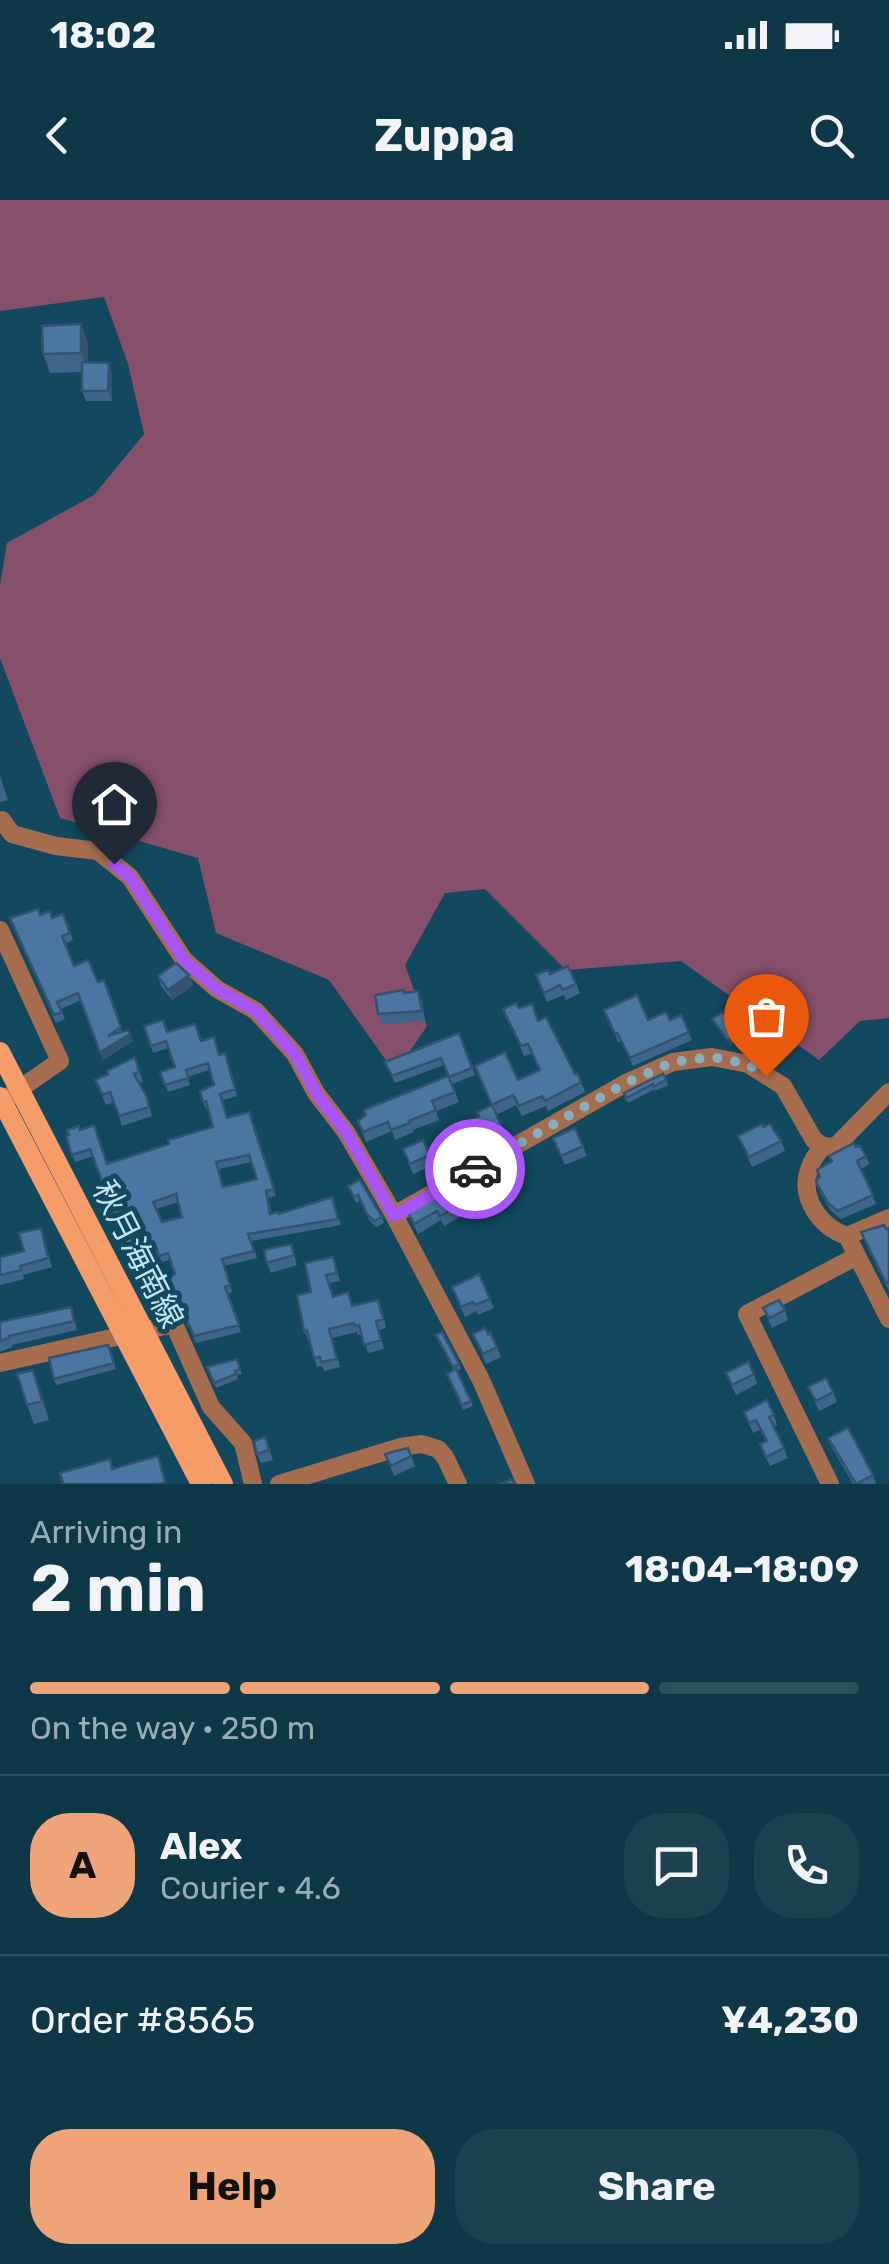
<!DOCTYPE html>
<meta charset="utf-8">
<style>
body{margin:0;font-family:Rubik,"Noto Sans JP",sans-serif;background:#1c4252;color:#f1f3f6;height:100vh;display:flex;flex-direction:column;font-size:38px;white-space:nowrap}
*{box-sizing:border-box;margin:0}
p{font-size:32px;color:#9bacb4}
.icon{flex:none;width:55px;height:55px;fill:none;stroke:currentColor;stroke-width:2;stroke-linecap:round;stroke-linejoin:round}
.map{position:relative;height:1284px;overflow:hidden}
.sheet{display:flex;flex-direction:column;background:#0e3747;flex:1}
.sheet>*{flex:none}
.pin{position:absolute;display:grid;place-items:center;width:85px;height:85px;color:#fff;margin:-102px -42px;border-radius:50% 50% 50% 0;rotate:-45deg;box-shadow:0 0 10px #0007}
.pin .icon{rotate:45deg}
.courier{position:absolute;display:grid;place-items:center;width:100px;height:100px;margin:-50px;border:8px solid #a855f7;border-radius:50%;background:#fff;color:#222;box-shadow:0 2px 12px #0007}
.summary em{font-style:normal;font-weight:700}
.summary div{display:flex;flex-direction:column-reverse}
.summary{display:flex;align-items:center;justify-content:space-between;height:170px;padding:0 30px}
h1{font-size:65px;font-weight:700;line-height:75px}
.bar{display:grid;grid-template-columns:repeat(4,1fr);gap:15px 10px;align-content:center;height:120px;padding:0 30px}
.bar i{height:12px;border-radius:8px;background:#2e5160}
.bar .current{background:#efa378}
.bar p{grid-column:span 4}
.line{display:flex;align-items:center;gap:25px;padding:0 30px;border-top:2px solid #2e5160}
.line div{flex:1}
.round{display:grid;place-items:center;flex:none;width:105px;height:105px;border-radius:40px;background:#1c4252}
.button{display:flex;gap:20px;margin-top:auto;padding:20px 30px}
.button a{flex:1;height:115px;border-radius:40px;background:#efa378;color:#111;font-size:40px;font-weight:700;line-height:115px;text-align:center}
.button a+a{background:#1c4252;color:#f1f3f6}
.status{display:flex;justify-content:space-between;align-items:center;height:70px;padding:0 50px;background:#0e3747;direction:ltr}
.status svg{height:28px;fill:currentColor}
header{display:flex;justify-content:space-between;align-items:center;height:130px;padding:0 30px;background:#0e3747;font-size:45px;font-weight:700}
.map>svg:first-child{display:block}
.green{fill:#86506a}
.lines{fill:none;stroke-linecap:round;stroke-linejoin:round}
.minor{stroke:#a56d4e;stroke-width:18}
.major{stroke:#f69c68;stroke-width:20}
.wall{fill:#40658a;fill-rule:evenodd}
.shaded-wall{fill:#345371}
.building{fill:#4b76a1;stroke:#345371;stroke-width:2.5;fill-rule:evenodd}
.done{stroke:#86aec0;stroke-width:10;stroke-dasharray:0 18}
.route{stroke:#a855f7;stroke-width:12}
.labels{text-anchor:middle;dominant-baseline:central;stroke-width:10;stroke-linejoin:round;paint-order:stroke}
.street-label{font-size:32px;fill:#c4e4f5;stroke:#12495f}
</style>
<div class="status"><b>18:02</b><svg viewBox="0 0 49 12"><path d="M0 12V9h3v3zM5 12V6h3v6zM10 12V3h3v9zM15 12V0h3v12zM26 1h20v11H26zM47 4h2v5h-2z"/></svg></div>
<header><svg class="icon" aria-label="back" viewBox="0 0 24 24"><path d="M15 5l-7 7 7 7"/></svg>Zuppa<svg class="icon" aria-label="search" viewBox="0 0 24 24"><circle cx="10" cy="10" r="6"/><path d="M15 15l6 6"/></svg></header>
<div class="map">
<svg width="889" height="1284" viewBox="0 0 889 1284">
<rect width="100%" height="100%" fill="#12495f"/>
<path class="green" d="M0 0H889V818L860 821 819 860 681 761 566 770 485 689 445 693 405 765 427 826 395 873 329 780 216 733 198 658 60 618 0 458V385L7 343 94 295 144 234 128 164 104 97 0 111Z"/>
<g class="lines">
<path class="minor" d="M0 621 2 620 12 634 56 646 98 651 130 677 184 760 217 789 256 811 295 854 316 893 346 932 394 1015 481 1180 526 1284
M0 730 60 861 8 897
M889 892 835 947 823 946C818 953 812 959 810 967 798 997 820 1027 847 1036L889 1119
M394 1015 626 883 673 862 712 857 748 864 783 886 814 940 823 946
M847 1036 889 1018
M0 1163 174 1124 211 1207 243 1243 253 1284
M279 1284 400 1247 422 1244 438 1249 445 1257 458 1284
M830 1284 747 1114 857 1056"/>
<path class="major" d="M0 852 223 1284
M0 897 201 1284"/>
</g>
<path class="wall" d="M88 143V162L112 172V201H86L82 191V172L50 173 43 154Z
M0 576 8 600 0 602Z
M63 714 73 740 65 744 74 766 123 832 133 841 103 860 81 800 61 809 65 819 56 823 13 726 40 715 52 718Z
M550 774 576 784 580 793 566 800 564 795 547 802 536 775Z
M189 775 193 785 172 800 161 786 158 776Z
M404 793 422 800 425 821 382 824 378 814Z
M519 808 538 820 575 874 577 873 585 892 548 911 546 906 522 916 516 905 496 915 505 935 488 942 489 947 477 953 464 923 479 916 491 905 475 866 518 880 539 870 532 854 524 856 503 809Z
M604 810 648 820H670L689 832 692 840 633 866 621 841 618 842Z
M144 826 201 841 219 855 225 853 237 896 223 900 227 918 249 912 276 996 268 998 272 1014H279L332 997 341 1025 251 1041 257 1058 224 1066 232 1092 227 1094 241 1132 196 1143 168 1077 175 1074 170 1060 162 1062 159 1056 128 1065 110 1014 115 1015 93 956 75 962 66 936 80 930 107 963 169 944 213 927 208 908 206 909 203 902 214 885 209 870 188 877 190 885 168 892 160 872 175 867 168 848 153 853ZM251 962 257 979 223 987 219 969ZM178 1002 182 1017 162 1022 156 1009Z
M459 833 475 875 452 884 459 902 436 911 439 920 413 930 414 932 395 940 392 931 366 942 358 921 448 876 444 865 395 883 385 862Z
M135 857 143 882 139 883 146 895 152 916 122 926 114 902 106 905 95 880 108 874Z
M663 874 668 885 655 891V889L628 903 624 893Z
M763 927 781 941 785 951 752 967 738 936Z
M575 928 587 956 565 965 553 938Z
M856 947 866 956 869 964 861 969 876 1004 841 1019 831 1011 820 992 816 980 819 978 817 970 831 962 829 956Z
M403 949 430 955 434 965 413 974Z
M501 965 521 976 523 981 512 987Z
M348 986 382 1017 384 1023 376 1027 369 1020 360 1001 356 1003Z
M489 989 492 998 444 1026 441 1020 418 1034 407 1010Z
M889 1028V1091L861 1032Z
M42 1030 52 1067 23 1075 24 1079 0 1085V1057L24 1051Z
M291 1044 297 1065 271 1073 267 1063Z
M333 1057 340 1081 330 1083 333 1097 353 1106 382 1109 386 1128 379 1130 384 1149 368 1153 362 1134 358 1135 357 1132 332 1138 340 1167 324 1171 322 1166 317 1167 309 1139 308 1140 304 1131 311 1092Z
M452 1087 490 1099 494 1108 478 1115 476 1111 465 1117Z
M71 1107 77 1130 12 1145V1147L0 1152V1122Z
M763 1108 785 1110 788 1120 772 1128Z
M473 1134 497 1147 501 1157 486 1164Z
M438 1140 459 1164 461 1169 457 1170 473 1206 463 1210 447 1174 454 1170Z
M108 1145 116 1169 56 1185 54 1179Z
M237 1159 242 1174 237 1175 238 1179 216 1188 207 1167Z
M726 1173 754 1174 757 1184 736 1195Z
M808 1187 833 1192 837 1202 819 1211Z
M40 1189 49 1220 34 1224 27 1205Z
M744 1212 774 1215 777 1225 774 1226 788 1258 770 1266 760 1244 766 1241 760 1230 753 1233Z
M265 1237 273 1260 261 1263 257 1254Z
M828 1238 873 1275 876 1284H853L832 1248Z
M408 1248 415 1266 394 1276 385 1254Z"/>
<path class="shaded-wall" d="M81 124 88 143V172L81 153Z
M109 163 112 172V201L108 191Z
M189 775 193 785 172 800 168 790Z
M738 833 740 838 730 846 728 841Z
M130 834 133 841 103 860 100 852Z
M33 1170 40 1189 49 1220 42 1201Z"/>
<path class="building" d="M81 124V153L43 154 42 126Z
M82 162 109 163 108 191H82Z
M38 709 40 715 50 711 52 718 63 714 70 733 62 736 74 766 88 760 98 782 104 780 121 827 108 836 128 830 130 834 100 852 78 793 57 802 62 812 54 815 10 718Z
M176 763 189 775 168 790 158 776Z
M568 766 576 784 563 790 560 785 544 793 536 775 548 770 550 774Z
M404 790V793L418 791 422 811 378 814 375 795Z
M637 795 648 820 666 812 670 820 681 815 689 832 630 858 617 833 615 834 604 810Z
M516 803 519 808 532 804 538 821 546 817 575 874 577 873 581 882 545 901 542 896 519 906 513 895 492 905 475 866 505 852 518 880 540 870 528 844 521 846 503 809Z
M723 812 738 833 728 841 712 819Z
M163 820 167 832 195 824 201 841 214 837 219 855 225 853 235 889 220 894 227 918 249 912 274 989 266 991 270 1014 278 1012 279 1014 332 997 338 1019 248 1034 254 1051 222 1059 230 1085 225 1087 239 1125 194 1136 168 1077 175 1074 168 1053 159 1056 157 1049 126 1058 110 1014 115 1015 90 949 72 955 66 936 69 935 67 930 79 926 80 930 94 925 107 964 169 944 168 940 213 927 206 901 203 902 200 891 214 885 208 863 186 870 188 878 165 885 160 872 175 867 166 841 151 846 144 826ZM249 955 257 979 223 987 216 962ZM176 994 182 1017 162 1022 153 1002Z
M459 833 472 868 449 877 441 858 392 876 385 862Z
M135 857 139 872 134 874 146 895 149 907 119 916 110 892 103 895 95 880 108 874 107 871Z
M663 874 666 880 654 886 653 884 626 898 624 893Z
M448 876 455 892 432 901 436 910 409 921 410 923 391 930 388 922 363 932 358 921 366 915 364 910Z
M492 905 502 927 485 935 486 939 474 946 464 923 479 916 477 912Z
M762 924 763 927 770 924 781 941 749 957 738 936Z
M575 928 583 946 561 956 553 938Z
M423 940 430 955 410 964 403 949Z
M854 943 856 947 860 946 866 956 857 961 873 995 838 1011 828 1003 817 984 816 980 820 977 817 970 832 961 829 956Z
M512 959 521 976 510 982 501 965Z
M478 970 489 989 440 1016 437 1011 414 1024 407 1010Z
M360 980 382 1017 374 1021 367 1014 358 995 354 997 348 986Z
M884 1025 886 1029 889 1028V1082L886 1083 861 1032Z
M41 1028 48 1058 20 1066 21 1070 0 1075V1057L24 1051 19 1033Z
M291 1044 294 1055 267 1063 264 1050Z
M333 1057 337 1073 326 1075 333 1097 348 1092 352 1106 378 1100 383 1119 376 1121 381 1140 364 1145 359 1125 355 1126 354 1123 329 1129 337 1159 321 1162 320 1157 314 1158 307 1130 304 1131 297 1095 311 1092 305 1063Z
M479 1074 490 1099 475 1105 473 1102 461 1107 452 1087Z
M779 1100 785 1110 769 1118 763 1108Z
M71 1107 74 1121 9 1136V1138L0 1141V1122Z
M485 1128 488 1134 490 1132 497 1147 483 1154 473 1134Z
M442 1132 459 1164 453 1167 436 1135Z
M108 1145 114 1163 54 1179 49 1158Z
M237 1159 240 1169 235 1171 236 1174 214 1183 207 1167Z
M748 1162 754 1174 732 1185 726 1173Z
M456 1169 471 1201 462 1205 447 1174Z
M33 1170 42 1201 27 1205 17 1174Z
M826 1178 833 1192 816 1201 808 1187Z
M767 1200 774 1215 769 1217 784 1248 766 1257 760 1244 767 1241 756 1220 749 1223 744 1212Z
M848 1228 873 1275 856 1284 828 1238Z
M265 1237 269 1250 257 1254 254 1241Z
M408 1248 411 1256 391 1266 385 1254Z
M158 1256 165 1282 158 1284H61L63 1283 60 1273 110 1259 112 1269Z
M511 1279 516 1284H502Z"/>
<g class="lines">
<path class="done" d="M475 969 626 883 673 862 712 857 748 864 766 876"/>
<path class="route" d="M114 664 130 677 184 760 217 789 256 811 295 854 316 893 346 932 394 1016 475 969"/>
</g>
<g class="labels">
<g class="street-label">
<text transform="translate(138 1054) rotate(63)">秋月海南線</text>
</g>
</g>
</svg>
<div class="pin" style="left:766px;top:876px;background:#ea580c"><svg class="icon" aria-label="bag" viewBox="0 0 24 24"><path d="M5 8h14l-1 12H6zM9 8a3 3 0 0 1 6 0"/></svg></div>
<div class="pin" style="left:114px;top:664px;background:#1f2937"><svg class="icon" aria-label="home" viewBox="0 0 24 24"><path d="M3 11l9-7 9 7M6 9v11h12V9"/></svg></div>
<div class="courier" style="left:475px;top:969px"><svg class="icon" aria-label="car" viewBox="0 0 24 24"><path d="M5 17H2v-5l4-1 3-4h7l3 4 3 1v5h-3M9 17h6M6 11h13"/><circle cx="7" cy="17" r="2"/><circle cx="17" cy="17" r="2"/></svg></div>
</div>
<section class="sheet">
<div class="summary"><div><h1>2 min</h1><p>Arriving in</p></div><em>18:04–18:09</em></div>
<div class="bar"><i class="current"></i><i class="current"></i><i class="current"></i><i></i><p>On the way · 250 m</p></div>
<div class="line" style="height:180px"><b class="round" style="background:#efa378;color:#111">A</b><div><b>Alex</b><p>Courier · 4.6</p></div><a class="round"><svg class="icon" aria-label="chat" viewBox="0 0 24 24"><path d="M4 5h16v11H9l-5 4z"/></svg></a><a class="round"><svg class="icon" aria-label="phone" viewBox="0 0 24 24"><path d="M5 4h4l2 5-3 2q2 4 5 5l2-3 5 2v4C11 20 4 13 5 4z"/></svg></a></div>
<div class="line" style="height:130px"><div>Order #8565</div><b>¥4,230</b></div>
<div class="button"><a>Help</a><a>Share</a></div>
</section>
